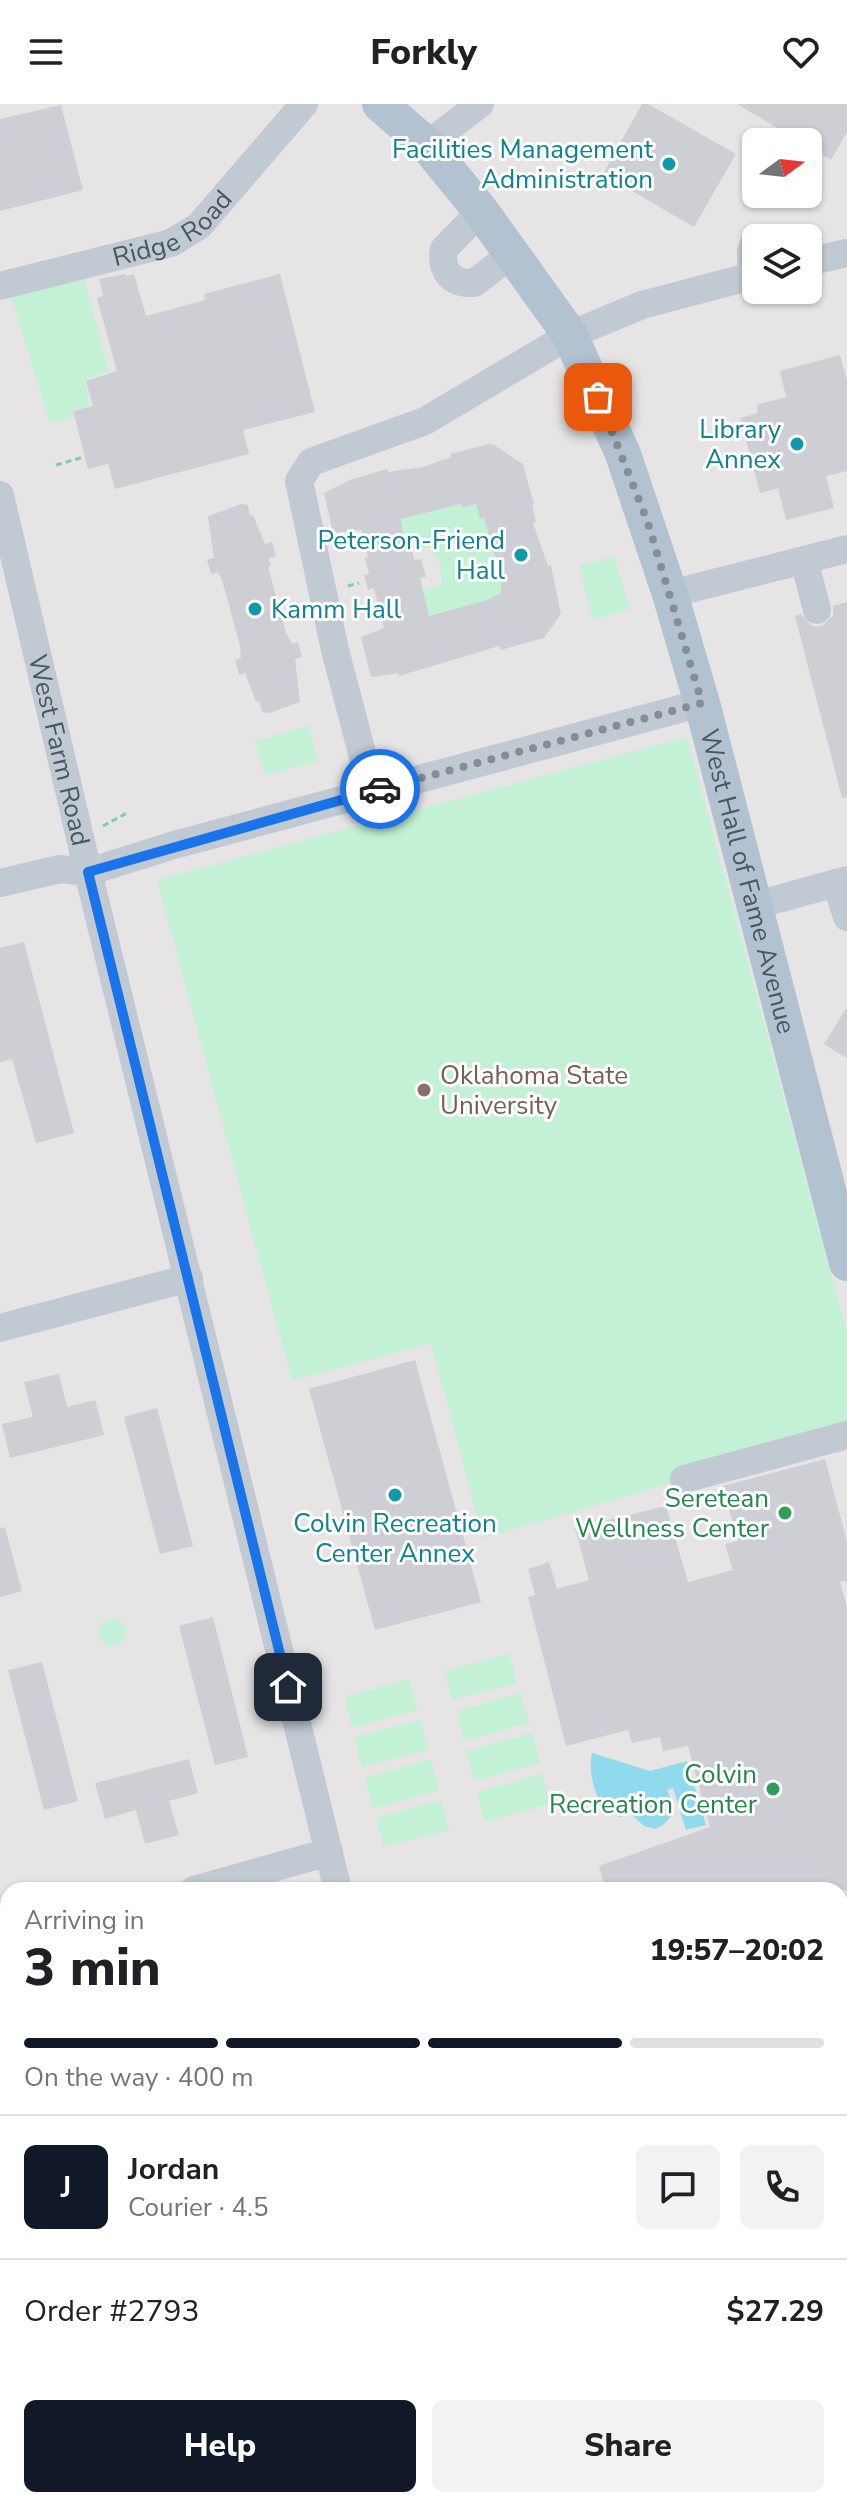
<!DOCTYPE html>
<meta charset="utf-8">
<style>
body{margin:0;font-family:"Nunito Sans",sans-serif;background:#f2f2f2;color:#202124;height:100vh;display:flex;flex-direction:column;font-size:30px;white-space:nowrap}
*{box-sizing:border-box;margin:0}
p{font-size:26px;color:#757577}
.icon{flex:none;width:44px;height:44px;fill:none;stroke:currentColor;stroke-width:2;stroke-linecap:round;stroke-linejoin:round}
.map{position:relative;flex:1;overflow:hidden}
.side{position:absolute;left:0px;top:1778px;width:848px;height:626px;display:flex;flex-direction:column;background:#fff;border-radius:24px 24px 0 0;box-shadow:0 2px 6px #0004}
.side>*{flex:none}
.needle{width:52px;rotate:75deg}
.fabs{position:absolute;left:742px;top:24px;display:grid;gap:16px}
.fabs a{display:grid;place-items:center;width:80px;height:80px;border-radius:12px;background:#fff;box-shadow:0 2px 6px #0004;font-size:40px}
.pin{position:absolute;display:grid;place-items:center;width:68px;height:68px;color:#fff;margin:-34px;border-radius:16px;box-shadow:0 4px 12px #0006}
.courier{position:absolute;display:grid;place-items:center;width:80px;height:80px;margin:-40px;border:6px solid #1a73e8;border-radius:50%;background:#fff;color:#222;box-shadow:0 2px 10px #0007}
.head em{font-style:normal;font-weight:800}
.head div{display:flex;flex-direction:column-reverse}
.head{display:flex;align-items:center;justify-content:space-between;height:136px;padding:0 24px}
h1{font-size:52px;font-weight:800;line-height:60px}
.bar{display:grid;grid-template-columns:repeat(4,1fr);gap:12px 8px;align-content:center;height:96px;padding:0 24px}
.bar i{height:10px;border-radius:6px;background:#e0e0e0}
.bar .active{background:#111827}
.bar p{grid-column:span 4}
.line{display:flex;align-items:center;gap:20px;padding:0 24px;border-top:2px solid #e0e0e0}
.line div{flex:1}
.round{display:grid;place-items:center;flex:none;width:84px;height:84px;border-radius:12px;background:#f2f2f2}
.primary-button{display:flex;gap:16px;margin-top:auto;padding:16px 24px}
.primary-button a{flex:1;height:92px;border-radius:12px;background:#111827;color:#fff;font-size:32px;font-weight:800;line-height:92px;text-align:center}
.primary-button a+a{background:#f2f2f2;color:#202124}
header{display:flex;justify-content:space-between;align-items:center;height:104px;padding:0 24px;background:#fff;font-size:36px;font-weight:800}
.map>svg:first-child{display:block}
.education{fill:#e6e4e5;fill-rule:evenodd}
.green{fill:#c3f1d5}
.water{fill:#90daee}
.building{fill:#cdcfd5;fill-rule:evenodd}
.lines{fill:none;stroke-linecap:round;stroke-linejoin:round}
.path{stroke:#7ad0a6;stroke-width:3;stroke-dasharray:6 4;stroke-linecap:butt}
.minor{stroke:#c1cad2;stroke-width:28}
.major{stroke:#b3c2d1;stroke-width:36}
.done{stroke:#868d94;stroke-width:8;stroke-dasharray:0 14.4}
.route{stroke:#1a73e8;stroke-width:10}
.culture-dot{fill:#0f9aa8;stroke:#fff;stroke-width:3}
.education-dot{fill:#8d6e63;stroke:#fff;stroke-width:3}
.leisure-dot{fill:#2e9e5b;stroke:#fff;stroke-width:3}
.labels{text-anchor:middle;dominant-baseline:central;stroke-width:6;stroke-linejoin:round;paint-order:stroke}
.culture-label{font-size:26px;fill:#0d838f;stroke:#fff;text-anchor:end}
.street-label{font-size:26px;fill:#4a5661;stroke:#fff}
.education-label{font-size:26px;fill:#785e54;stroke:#fff;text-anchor:start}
.leisure-label{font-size:26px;fill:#27864d;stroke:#fff;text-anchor:end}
</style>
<header><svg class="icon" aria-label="menu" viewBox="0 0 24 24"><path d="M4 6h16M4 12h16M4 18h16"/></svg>Forkly<svg class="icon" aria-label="heart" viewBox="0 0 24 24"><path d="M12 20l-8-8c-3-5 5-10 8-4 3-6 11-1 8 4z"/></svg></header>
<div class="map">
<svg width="847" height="2403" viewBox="0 0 847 2403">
<rect width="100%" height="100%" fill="#f5f3f3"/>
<path class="education" d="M0 0H847V2403H0ZM756 38H808V90H756ZM756 134H808V186H756ZM8 1786H840V2396H8Z"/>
<path class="green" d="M84 176 109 267 84 276 90 301 72 306 73 313 50 319 11 192Z
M461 400 462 404 476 400 480 414 484 413 501 474V489L487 496 427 512 408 490 442 481 441 462 429 443 394 447 401 415Z
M614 452 630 505 593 516 579 462Z
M309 622 318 657 265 671 255 637Z
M687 633 847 1230V1328L483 1434 431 1239 292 1277 157 776Z
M99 1528a13 13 0 1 1 26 0a13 13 0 1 1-26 0Z
M509 1550 517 1579 452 1596 444 1567Z
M409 1575 417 1606 352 1624 344 1593Z
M521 1589 529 1619 464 1637 456 1607Z
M420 1616 428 1646 362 1663 354 1633Z
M532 1629 540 1659 474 1677 466 1647Z
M431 1655 439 1686 373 1705 365 1674Z
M542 1670 550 1700 485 1718 477 1688Z
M441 1696 449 1726 384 1743 376 1714Z"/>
<path class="water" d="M592 1649 650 1667 687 1657 706 1721 686 1726 673 1684 667 1686C676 1704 674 1717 655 1725L644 1722 631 1710 620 1713 608 1701 602 1704C594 1684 588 1670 592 1649Z"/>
<path class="building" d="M642 0H648L736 50 694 123 603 70Z
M737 0H847V28L831 56 808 42V38H801Z
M61 1 83 86 0 107V15Z
M125 170 126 172 134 170 146 212 205 196 204 190 280 170 315 308 243 326 249 350 115 385 108 360 88 365 73 307 93 302 86 277 117 267 97 194 103 192 99 175Z
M840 251 847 278V367L826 372 834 404 786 416 778 384 760 389 740 314 758 309 757 301 786 293 780 267Z
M488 340 494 341 523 360 534 400 532 401 536 418 533 419 548 462 551 461 561 510 544 534 501 546 499 542 399 572 398 569 371 573 361 533 384 524 374 484 368 486 364 471 369 470 365 454H368L361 426 333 429 324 389 350 376 387 365 388 368 423 363 451 353 450 350ZM461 400 462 404 476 400 480 415 484 413 501 474V489L487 496 429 512 420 474 426 473 421 455 414 456 412 443 405 444 401 415Z
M241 400 248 401 250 412 253 411 265 440 272 438 276 452 269 454 271 462 268 463 286 529 292 540 298 538 302 553 295 555 300 598 269 609 262 608 259 597 256 598 245 569 239 571 235 556 241 554 240 542 228 497 222 476 218 468 211 470 207 456 214 454 208 412Z
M847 498V693L842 694 795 512 801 510 812 522H822L833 511V502Z
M24 838 74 1029 36 1039 12 955 0 958V844Z
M847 903V954L824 940Z
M415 1256 481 1498 375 1526 309 1285Z
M59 1270 67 1303 95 1296 104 1331 10 1354 2 1320 33 1313 24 1278Z
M157 1304 193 1442 160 1450 124 1313Z
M825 1355 847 1438V1477L840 1478 847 1503V1786H606L599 1762 710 1723 688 1642 663 1647 660 1633 632 1639 628 1626 566 1642 528 1493 535 1491 528 1465 549 1458 557 1485 589 1476 575 1424 666 1402 688 1478 733 1466 725 1440 738 1437 723 1382Z
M5 1423 22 1487 0 1493V1424Z
M213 1513 248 1653 215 1661 179 1522Z
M42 1558 78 1697 44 1706 8 1566Z
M189 1655 198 1689 169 1697 179 1731 145 1740 136 1706 105 1715 95 1679Z"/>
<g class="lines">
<path class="path" d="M56 361 84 353
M348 482 359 479
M103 722 127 709
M293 1786 305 1783
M840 1997 847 2020
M0 2168 8 2166"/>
<g class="minor">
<path d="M427 41 480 0"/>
<path d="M481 107 444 145C440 168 452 180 474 179L512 150"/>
<path d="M808 158 847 149"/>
<path d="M752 172 751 148 756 135"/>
<path id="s1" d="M0 182 171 139 199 122 304 0"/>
<path id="s2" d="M0 391 88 768 338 1786"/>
<path d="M804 456 817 506"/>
<path d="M670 490 847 445"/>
<path d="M372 687 335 546 299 377 311 358 425 317 570 231 642 201 756 171"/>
<path d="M0 779 60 765 88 768 174 741 702 599"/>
<path d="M836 779 847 813"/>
<path d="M753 802 847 776"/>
<path d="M0 1224 189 1174"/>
<path d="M684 1375 847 1331"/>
<path d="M194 1786 329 1748"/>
<path d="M0 1840 8 1838"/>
<path d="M840 2079 847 2078"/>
<path d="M0 2261 8 2289"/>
<path d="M481 2396 483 2403"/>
<path d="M516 2396 521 2403"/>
</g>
<path class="major" id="s3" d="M380 0 427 41 481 107 570 231 623 350 670 490 702 599 847 1159"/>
</g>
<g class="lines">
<path class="done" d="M380 685 702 599 647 416 598 293"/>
<path class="route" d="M288 1583 88 768 380 685"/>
</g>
<g class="culture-dot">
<circle cx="669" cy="60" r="8"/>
<circle cx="797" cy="340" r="8"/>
<circle cx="521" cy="451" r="8"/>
<circle cx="255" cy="505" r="8"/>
<circle cx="395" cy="1391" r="8"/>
</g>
<circle class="education-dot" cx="424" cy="986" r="8"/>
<g class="leisure-dot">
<circle cx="785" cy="1409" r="8"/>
<circle cx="773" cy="1685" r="8"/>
</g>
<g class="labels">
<g class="culture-label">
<text x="653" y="45">Facilities Management<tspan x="653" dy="30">Administration</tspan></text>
<text x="781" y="325">Library<tspan x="781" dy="30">Annex</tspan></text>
<text x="505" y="436">Peterson-Friend<tspan x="505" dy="30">Hall</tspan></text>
<text x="271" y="505" text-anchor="start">Kamm Hall</text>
<text x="395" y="1419" text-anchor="middle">Colvin Recreation<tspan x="395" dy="30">Center Annex</tspan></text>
</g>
<g class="street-label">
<text stroke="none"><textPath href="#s1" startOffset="184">Ridge Road</textPath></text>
<text stroke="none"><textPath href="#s2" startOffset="262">West Farm Road</textPath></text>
<text stroke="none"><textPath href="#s3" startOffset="876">West Hall of Fame Avenue</textPath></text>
</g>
<g class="education-label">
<text x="440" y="971">Oklahoma State<tspan x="440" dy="30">University</tspan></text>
</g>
<g class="leisure-label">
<text x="769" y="1394">Seretean<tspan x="769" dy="30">Wellness Center</tspan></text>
<text x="757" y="1670">Colvin<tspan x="757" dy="30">Recreation Center</tspan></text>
</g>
</g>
</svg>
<div class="fabs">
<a><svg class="needle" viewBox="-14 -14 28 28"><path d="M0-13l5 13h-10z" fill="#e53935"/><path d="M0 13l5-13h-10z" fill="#757577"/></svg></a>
<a><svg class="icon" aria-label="layers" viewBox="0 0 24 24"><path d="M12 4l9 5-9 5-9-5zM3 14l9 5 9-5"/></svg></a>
</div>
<div class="pin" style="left:598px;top:293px;background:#ea580c"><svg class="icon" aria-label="bag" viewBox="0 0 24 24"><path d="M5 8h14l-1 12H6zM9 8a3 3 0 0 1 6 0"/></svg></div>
<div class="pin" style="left:288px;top:1583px;background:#1f2937"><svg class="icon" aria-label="home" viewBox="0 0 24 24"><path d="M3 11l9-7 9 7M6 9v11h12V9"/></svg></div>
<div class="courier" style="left:380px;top:685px"><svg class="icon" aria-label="car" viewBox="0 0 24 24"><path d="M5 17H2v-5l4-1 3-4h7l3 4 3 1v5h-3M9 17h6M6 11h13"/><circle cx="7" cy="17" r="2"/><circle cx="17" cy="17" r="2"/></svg></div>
<section class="side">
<div class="head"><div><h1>3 min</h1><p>Arriving in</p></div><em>19:57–20:02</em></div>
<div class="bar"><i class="active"></i><i class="active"></i><i class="active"></i><i></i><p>On the way · 400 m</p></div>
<div class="line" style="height:144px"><b class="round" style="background:#111827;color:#fff">J</b><div><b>Jordan</b><p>Courier · 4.5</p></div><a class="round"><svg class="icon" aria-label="chat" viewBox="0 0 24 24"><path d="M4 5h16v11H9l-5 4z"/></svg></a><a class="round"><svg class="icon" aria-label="phone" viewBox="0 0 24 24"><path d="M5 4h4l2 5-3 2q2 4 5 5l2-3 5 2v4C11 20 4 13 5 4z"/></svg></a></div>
<div class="line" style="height:104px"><div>Order #2793</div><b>$27.29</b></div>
<div class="primary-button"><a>Help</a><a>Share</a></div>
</section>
</div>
